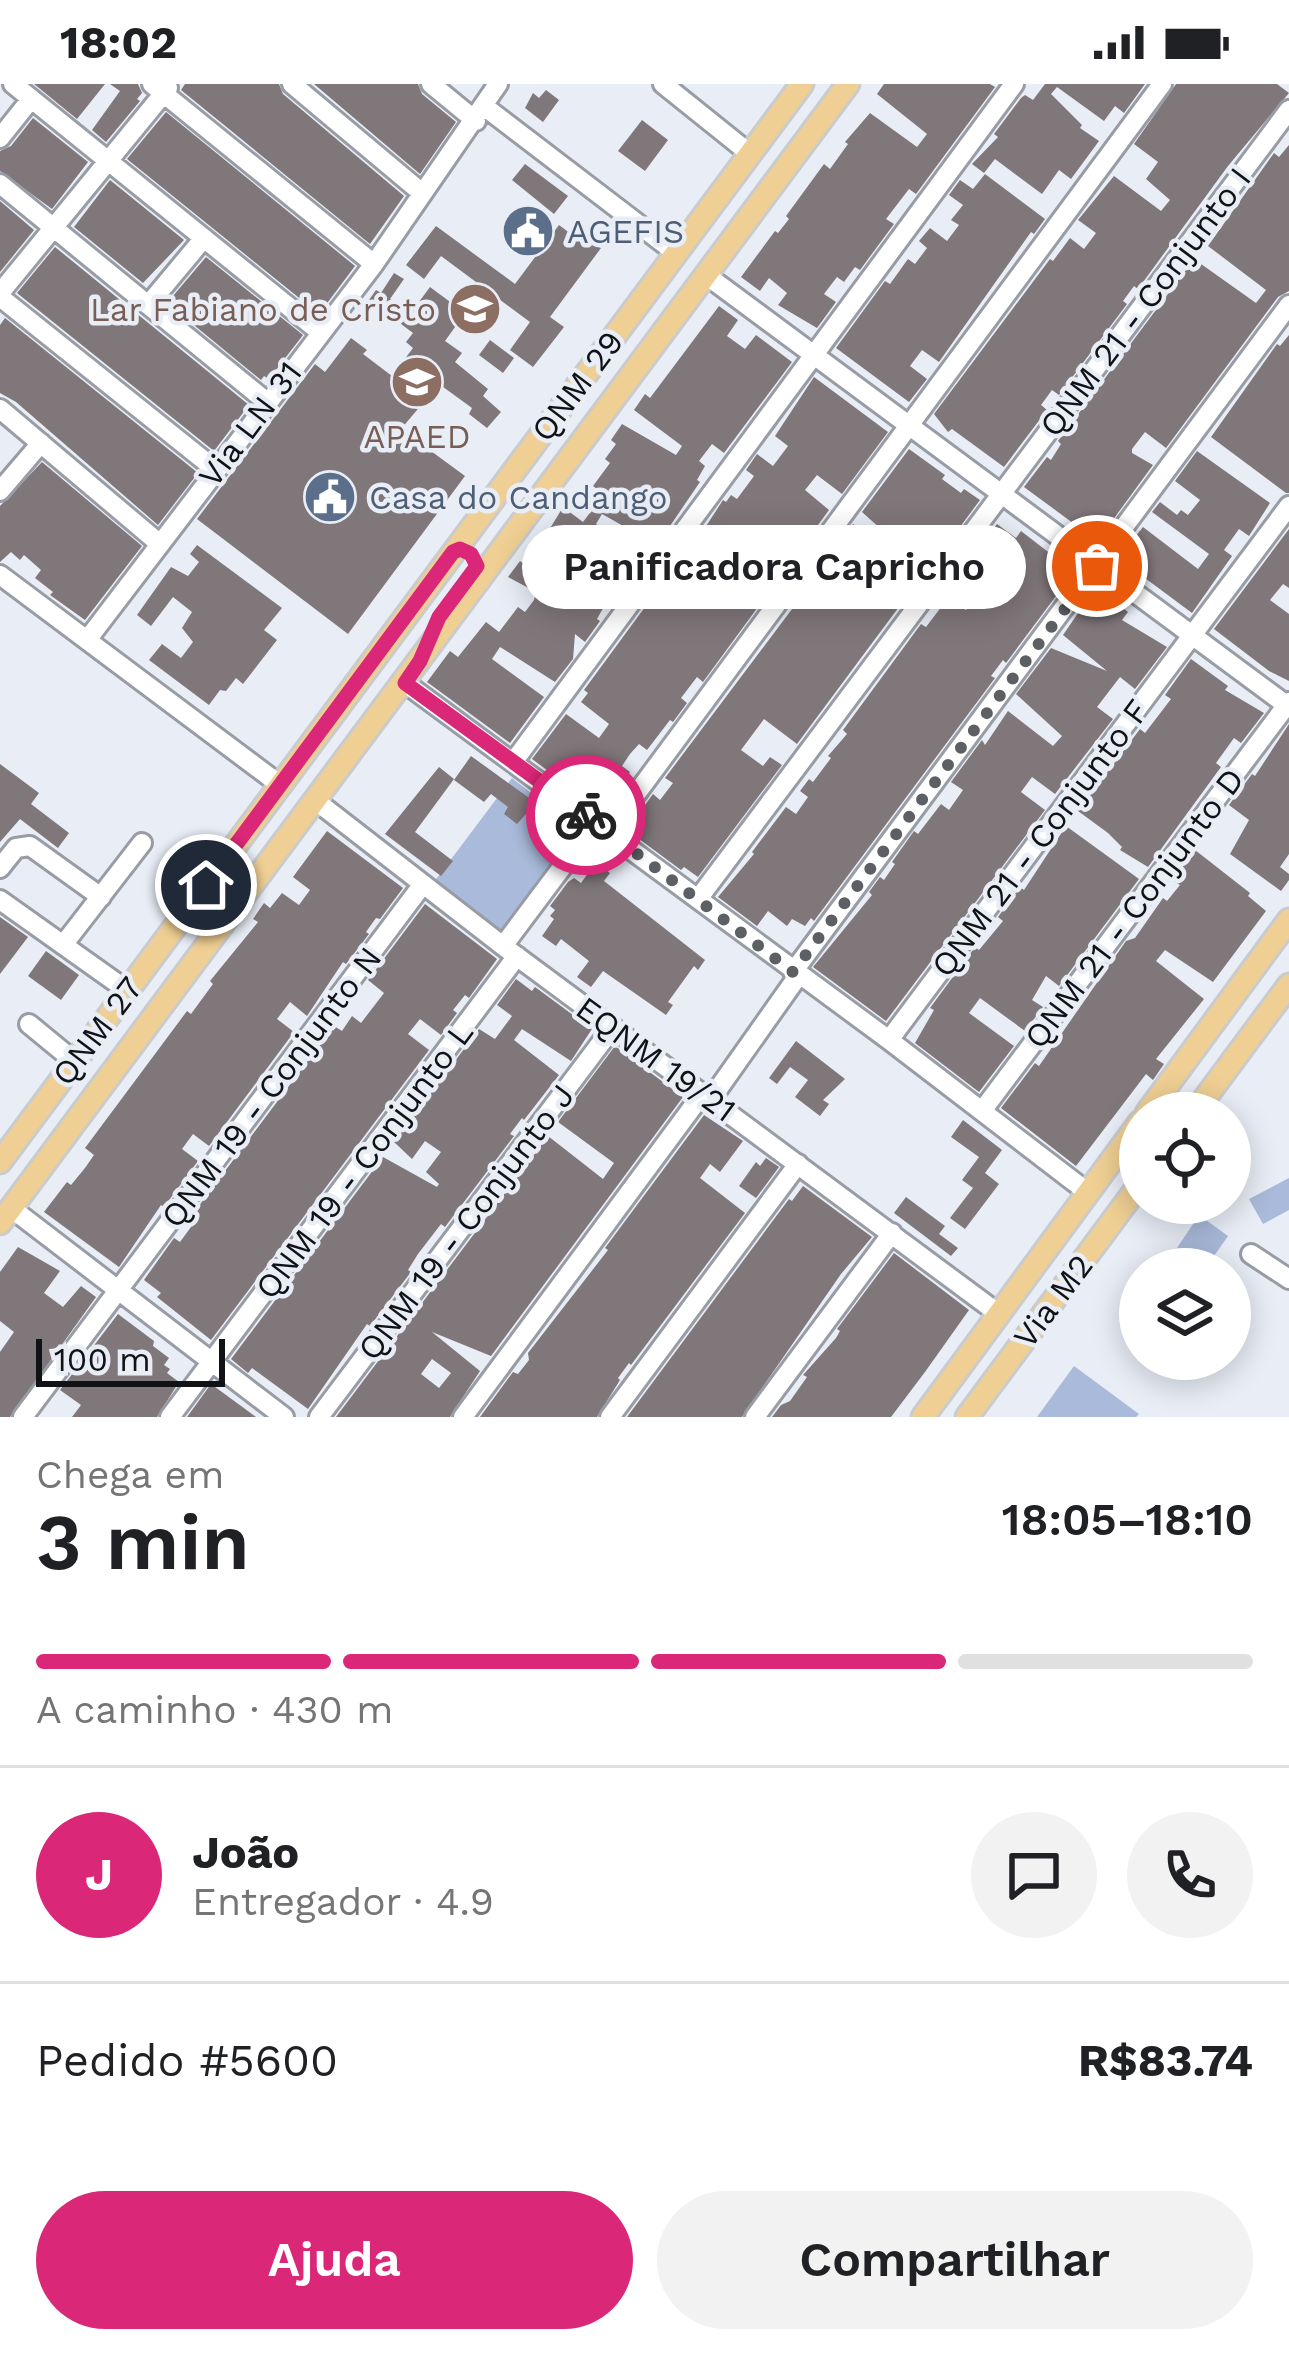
<!DOCTYPE html>
<html lang="pt">
<meta charset="utf-8">
<style>
body{margin:0;font-family:"Work Sans",sans-serif;background:#f2f2f2;color:#202124;height:100vh;display:flex;flex-direction:column;font-size:45px;white-space:nowrap}
*{box-sizing:border-box;margin:0}
p{font-size:39px;color:#757577}
.icon{flex:none;width:66px;height:66px;fill:none;stroke:currentColor;stroke-width:2;stroke-linecap:round;stroke-linejoin:round}
.map{position:relative;height:1333px;overflow:hidden}
.panel{display:flex;flex-direction:column;background:#fff;flex:1}
.panel>*{flex:none}
.fabs{position:absolute;left:1119px;top:1008px;display:grid;gap:24px}
.fabs a{display:grid;place-items:center;width:132px;height:132px;border-radius:50%;background:#fff;box-shadow:0 6px 30px #0003;font-size:60px}
.scale{position:absolute;left:36px;bottom:30px;width:189px;box-sizing:border-box;padding-left:12px;border:6px solid #101215;border-top:0;font-size:33px;line-height:42px;white-space:nowrap;color:#101215;-webkit-text-stroke:9px #e8edf6;paint-order:stroke}
.pin{position:absolute;display:grid;place-items:center;width:102px;height:102px;color:#fff;margin:-51px;border:6px solid #fff;border-radius:50%;box-shadow:0 3px 12px #0007}
.courier{position:absolute;display:grid;place-items:center;width:120px;height:120px;margin:-60px;border:9px solid #db2777;border-radius:50%;background:#fff;color:#222;box-shadow:0 3px 15px #0007}
.bubble{position:absolute;height:84px;border-radius:42px;background:#fff;box-shadow:0 6px 30px #0003;font-size:39px;font-weight:600;line-height:84px;text-align:center}
.headline em{font-style:normal;font-weight:600}
.headline div{display:flex;flex-direction:column-reverse}
.headline{display:flex;align-items:center;justify-content:space-between;height:204px;padding:0 36px}
h1{font-size:78px;font-weight:600;line-height:90px}
.bar{display:grid;grid-template-columns:repeat(4,1fr);gap:18px 12px;align-content:center;height:144px;padding:0 36px}
.bar i{height:15px;border-radius:9px;background:#e0e0e0}
.bar .selected{background:#db2777}
.bar p{grid-column:span 4}
.line{display:flex;align-items:center;gap:30px;padding:0 36px;border-top:3px solid #e0e0e0}
.line div{flex:1}
.round{display:grid;place-items:center;flex:none;width:126px;height:126px;border-radius:63px;background:#f2f2f2}
.primary-button{display:flex;gap:24px;margin-top:auto;padding:24px 36px}
.primary-button a{flex:1;height:138px;border-radius:72px;background:#db2777;color:#fff;font-size:48px;font-weight:600;line-height:138px;text-align:center}
.primary-button a+a{background:#f2f2f2;color:#202124}
.status{display:flex;justify-content:space-between;align-items:center;height:84px;padding:0 60px;background:#fff;direction:ltr}
.status svg{height:33px;fill:currentColor}
.map>svg:first-child{display:block}
.green{fill:#a9bada}
.building{fill:#80777b;fill-rule:evenodd}
.lines{fill:none;stroke-linecap:round;stroke-linejoin:round}
.minor-casing{stroke:#989ca5;stroke-width:24}
.major-casing{stroke:#cacbcc;stroke-width:27}
.minor{stroke:#fff;stroke-width:18}
.major{stroke:#efcf93;stroke-width:21}
.done{stroke:#5c5f64;stroke-width:12;stroke-dasharray:0 21.6}
.route{stroke:#db2777;stroke-width:15}
.labels{text-anchor:middle;dominant-baseline:central;stroke-width:9;stroke-linejoin:round;paint-order:stroke}
.service-label{font-size:33px;fill:#4e5e75;stroke:#e8edf6;text-anchor:start}
.street-label{font-size:33px;fill:#101215;stroke:#e8edf6}
.education-label{font-size:33px;fill:#785e54;stroke:#e8edf6;text-anchor:end}
</style>
<div class="status"><b>18:02</b><svg viewBox="0 0 49 12"><path d="M0 12V9h3v3zM5 12V6h3v6zM10 12V3h3v9zM15 12V0h3v12zM26 1h20v11H26zM47 4h2v5h-2z"/></svg></div>
<div class="map">
<svg width="1289" height="1333" viewBox="0 0 1289 1333">
<rect width="100%" height="100%" fill="#e8edf6"/>
<path class="green" d="M512 694 580 747 501 851 434 798Z
M1289 1094V1126L1263 1140 1249 1115Z
M1199 1131 1228 1152 1205 1185H1177L1167 1179Z
M1074 1282 1139 1330 1136 1333H1037Z"/>
<path class="building" d="M34 0H105L77 35Z
M110 0H138L142 9 137 15 140 17 106 58 92 46 120 7Z
M185 0H279L283 10 404 112 370 160 181 6Z
M314 0H418L422 10 456 38 420 90Z
M884 0H990L995 3 916 110 909 105 886 135 894 140 860 186 855 183 844 198 837 193 824 210 836 218 817 244 778 221 787 209 769 194 760 207 741 193 775 147 778 149 789 135 786 132 824 80 830 85 848 60 845 58 870 29 917 63 927 50 877 10Z
M1045 0H1145L1124 29 1115 22 1104 37 1057 3 1051 10 1082 41 1080 44 1099 57 1071 95 1059 86 1042 110 995 75 984 89 972 80 998 53 994 50 1021 14 1025 11 1033 16Z
M1176 0H1277L1289 9 1228 82 1138 205 1134 202 1123 217 1127 220 1059 311 1052 306 1041 321 1047 326 1004 383 952 345 948 348 934 330 1050 175 1053 177 1070 154 1084 165 1096 149 1078 136 1114 92 1161 127 1170 116 1146 95 1158 78 1134 60Z
M546 6 559 16 543 38 525 24 533 9 539 14Z
M166 28 355 182 319 230 127 75Z
M33 34 88 78 52 125 0 87V67L11 62Z
M642 36 668 56 645 87 618 67Z
M1289 61V207L1278 213 1166 364 1145 348 1132 365V369L1153 381 1104 448 1088 436 1081 445 1024 403 1047 373 1051 376 1061 360 1058 357 1194 175 1256 219 1266 206 1208 162 1274 69 1279 73Z
M525 80 568 112 554 130 512 96Z
M985 90 1045 135 1034 150 1031 148 939 278 922 266 910 282 927 295 909 318 836 264 885 197 890 200 908 175 915 180 927 164 919 157 930 144 947 157 959 141 951 136 963 121 949 111 960 96 973 105Z
M110 96 184 156 143 199 74 143Z
M0 117 34 146 0 188Z
M559 141 583 159 587 154 601 164 550 233 564 243 533 283 510 266 530 238 441 172 424 195 406 181 436 142 515 200Z
M55 163 249 321 214 367 17 209Z
M206 173 303 251 269 295 264 292 261 296 167 219Z
M394 189 404 195 390 215 410 230 430 203 465 229 445 257 462 269 455 278 488 305 483 312 501 328 487 344 469 330 472 324 439 300 401 345 465 392 348 550 197 435 315 280 325 288 351 254 367 266 363 270 392 292 413 264 406 258 413 249 369 216 376 206 381 209Z
M719 222 738 236 727 252 745 265 756 251 792 278 724 369 712 360 699 377 705 382 697 396 700 398 657 461 634 444 632 447 602 430 596 440 642 474 602 526 597 535 600 537 585 558 575 550 573 575 555 598 500 563 492 575 544 613 510 659 427 598 450 567 458 573 486 538 499 548 518 523 525 528 534 516 536 508 508 493 520 477 543 494 554 479 537 466 563 423 583 438 604 410 593 402 610 379 605 375 616 360 611 356 622 340 676 371 682 362 634 326 645 310 650 314Z
M5 234 198 389 158 441 16 318 0 309V241Z
M1289 251V409H1286L1211 353 1277 260 1280 262Z
M490 256 514 274 503 289 479 271Z
M814 293 888 348 842 410 817 391 805 406 829 426 785 486 737 450 729 460 774 501 703 598 697 593 681 614 687 619 673 638 670 636 647 666 639 660 630 670 622 682 630 688 624 696 627 699 605 729 532 675 566 630 599 654 609 640 581 618 588 609 584 606 645 523 648 524 658 510 656 508 667 492 692 510 703 496 678 477 689 462 692 464 723 416 726 418 731 411 737 415 754 392 746 386 757 370 773 382 788 362 775 352Z
M909 365 945 391 942 395 961 409 964 405 980 416 934 478 916 465 902 478 907 482 901 489 916 500 797 660 764 635 741 666 763 682 770 673 782 681 698 793 684 783 681 786 627 746 653 710 660 716 673 699 665 694 819 489 847 509 859 493 830 471 853 440 887 464 893 456 862 428Z
M1197 367 1270 419 1249 452 1239 445 1224 466 1232 472 1192 529 1118 474 1143 443 1198 485 1209 470 1152 428 1160 418 1177 431 1181 426 1188 431 1200 416 1175 397Z
M42 378 142 462 85 536 50 511 53 508 35 494 41 486 24 471 20 476 11 468 0 478V422Z
M997 440 1016 454 1021 447 1074 488 1006 579 1003 576 991 592 995 594 814 837 811 834 805 842 792 835 787 842 768 827 757 842 718 813 754 770 752 768 786 723 796 730 808 713 800 707 809 695 813 698 831 674 828 672 847 650 843 646 921 540 926 543 948 514 966 526 977 510 955 494Z
M1289 445V504L1283 500 1270 516 1289 530V597L1269 587 1214 545Z
M197 461 282 524 264 546 277 556 243 600 236 594 226 607 220 606 209 621 149 576 162 560 181 574 193 558 182 544 192 528 173 513 151 542 137 531 171 483 188 492 199 478 190 470Z
M1096 503 1128 528 1122 536 1167 563 1135 605 1120 593 1097 623 1113 635 1055 710 1032 693 1021 708 1045 726 886 937 813 883 872 811 869 808 880 793 884 796 895 780 892 778 914 747 918 750 941 720 949 726 963 706 951 698 982 656 985 661 1008 627 1053 662 1062 652 1016 610 1051 564 1107 587 1063 551Z
M1191 575 1228 602 1225 606 1264 629 1241 659 1234 654 1216 679 1221 683 1148 783 1120 766 1122 763 1108 749 1078 727 1140 645 1145 649 1171 615 1165 611Z
M1289 640V770L1280 783 1289 790V796L1281 807 1230 770 1249 736 1229 721 1252 690 1255 692Z
M471 672 532 716 535 720 517 740 504 730 508 723 491 710 484 718 454 696Z
M0 680 39 709 31 720 69 749 58 764 20 735 0 758Z
M439 683 454 695 415 748 453 777 441 792 385 750Z
M1066 742 1139 795 1059 902 1046 892 1032 916 1043 923 1025 947 980 914 969 929 1014 962 979 1008 915 959 934 926 930 924 975 863 979 866 1003 837 998 833 1020 803 1024 806Z
M327 747 403 804 380 835 376 834 366 848 369 850 346 880 343 878 307 932 290 918 277 935 294 948 209 1062 193 1050 182 1065 198 1077 164 1123 161 1121 119 1183 44 1128 67 1098 71 1101 85 1084 94 1071 85 1064 187 927 191 930 213 900 210 897 258 838 253 835 264 819 270 824 282 809 299 821 310 806 293 793Z
M1195 766 1250 809 1248 812 1266 827 1213 898 1165 866 1156 877 1204 915 1156 975 1164 980 1153 996 1146 990 1076 1082 1001 1024 1035 979 1039 982 1126 857 1135 854 1163 814 1167 817 1180 801 1172 796Z
M596 778 610 789 604 797 705 876 698 886 694 882 668 918 673 921 666 931 603 887 591 903 577 893 589 877 561 855 556 862 542 852 554 835 550 832 555 826 550 822 568 798 574 794 581 799Z
M425 820 497 875 469 914 465 911 453 926 457 929 441 951 420 935 408 950 429 966 211 1256 157 1213 161 1209 144 1196 174 1154 180 1158 191 1143 186 1139 334 942 342 947 352 932 361 939 384 909 368 896Z
M0 833 28 853 0 890Z
M46 867 79 891 61 916 28 892Z
M516 895 532 907 535 903 592 945 571 977 522 945 514 956 559 991 524 1036 522 1034 510 1050 514 1052 445 1143 441 1140 418 1170 408 1186 411 1188 370 1242 367 1240 308 1325 252 1284 248 1289 231 1275 383 1073 437 1103 439 1100 426 1088 441 1068 425 1057 412 1075 394 1058 479 945 495 955 512 932 497 921Z
M796 957 845 995 823 1016 829 1020 820 1032 795 1013 808 996 790 983 777 1000 769 994Z
M615 962 683 1013 491 1272 432 1248 480 1287 450 1333H336L548 1052 603 1095 614 1079 558 1038ZM432 1275 451 1289 439 1304 421 1290Z
M704 1031 743 1057 720 1088 710 1080 700 1094 745 1129 631 1281 629 1279 618 1294 620 1296 597 1333H480L513 1288 518 1290 529 1276 528 1269 608 1166 605 1164Z
M963 1036 1002 1066 985 1089 999 1100 965 1145 950 1134 973 1104 962 1096 979 1073 951 1053Z
M766 1074 779 1083 756 1114 739 1102 756 1078 760 1082Z
M803 1102 872 1153 841 1190 742 1333H627L789 1115 792 1117Z
M906 1113 945 1142 939 1150 958 1164 951 1172 894 1129Z
M18 1163 60 1187 44 1209 63 1223 81 1202 96 1213 10 1333H0V1268L14 1248 0 1237V1188Z
M894 1169 969 1226 925 1288 891 1333H772L781 1321 790 1317 807 1293 803 1291 836 1254 840 1247 837 1245Z
M118 1230 154 1257 153 1262 169 1274 164 1281 170 1285 167 1289 179 1298 157 1333H72L81 1321 60 1306Z
M211 1300 237 1319 256 1333H187Z"/>
<g class="lines">
<g class="minor-casing">
<path id="minor" d="M13 0 320 248
M152 0 374 180
M292 0 422 109
M431 0 476 37
M663 0 749 69
M485 23 676 169
M0 54 31 15
M0 100 267 318
M706 191 1289 623
M0 209 168 4
M0 213 216 386
M149 220 204 154
M0 325 160 460
M0 407 41 359
M0 491 279 700
M87 556 374 180 498 0
M405 599 889 956 1086 1107
M514 677 1014 0
M316 717 503 862 999 1230
M608 748 1162 0
M0 784 16 764 30 762 101 813
M698 815 1289 26
M0 816 128 907
M63 861 142 759
M503 862 596 738
M793 888 1289 221
M29 940 74 977
M889 956 1289 422
M711 1015 798 892
M982 1027 1289 618
M11 1124 284 1333
M1251 1170 1289 1195
M23 1333 423 800
M170 1333 517 872
M319 1333 613 943
M463 1333 703 1009
M610 1333 798 1080
M755 1333 892 1149"/>
</g>
<g class="major-casing">
<path id="major" d="M1147 1029 1289 836
M1194 1029 1289 901
M0 1078 802 0
M0 1139 848 0
M923 1333 1140 1038
M967 1333 1140 1100"/>
</g>
<use href="#minor" class="minor"/>
<use href="#major" class="major"/>
</g>
<g class="lines">
<path class="done" d="M586 731 793 888 1097 482"/>
<path class="route" d="M206 801 453 468 460 465 471 470 477 482 439 533 420 577 405 599 586 731"/>
</g>
<defs>
<g id="civic-disc" transform="scale(2.7)"><circle r="9.5" fill="#5c6f8a" stroke="#e8edf6"/><path d="M-.6-6.5H3V-4.5H.6V-3L4-1V1h2V6H-6V1h2V-1L-.6-3ZM-1.2 2.5V6h2.4V2.5Z" fill="#fff"/></g>
<g id="school-disc" transform="scale(2.7)"><circle r="9.5" fill="#8d6e63" stroke="#e8edf6"/><path d="M0-5L7-2L0 1L-7-2ZM-4 1L0 2.5L4 1V4Q0 6-4 4Z" fill="#fff"/></g>
</defs>
<g fill-rule="evenodd">
<use href="#civic-disc" x="528" y="147"/>
<use href="#school-disc" x="475" y="225"/>
<use href="#school-disc" x="417" y="298"/>
<use href="#civic-disc" x="330" y="413"/>
</g>
<g class="labels">
<g class="service-label">
<text x="567" y="147">AGEFIS</text>
<text x="369" y="413">Casa do Candango</text>
</g>
<g class="street-label">
<text transform="translate(1145 218) rotate(-53)">QNM 21 - Conjunto I</text>
<text transform="translate(577 302) rotate(-53)">QNM 29</text>
<text transform="translate(250 340) rotate(-53)">Via LN 31</text>
<text transform="translate(1040 754) rotate(-53)">QNM 21 - Conjunto F</text>
<text transform="translate(1134 824) rotate(-53)">QNM 21 - Conjunto D</text>
<text transform="translate(97 947) rotate(-53)">QNM 27</text>
<text transform="translate(656 975) rotate(36)">EQNM 19/21</text>
<text transform="translate(271 1003) rotate(-53)">QNM 19 - Conjunto N</text>
<text transform="translate(364 1076) rotate(-53)">QNM 19 - Conjunto L</text>
<text transform="translate(466 1138) rotate(-53)">QNM 19 - Conjunto J</text>
<text transform="translate(1053 1217) rotate(-53)">Via M2</text>
</g>
<g class="education-label">
<text x="436" y="225">Lar Fabiano de Cristo</text>
<text x="417" y="352" text-anchor="middle">APAED</text>
</g>
</g>
</svg>
<div class="fabs">
<a><svg class="icon" aria-label="locate" viewBox="0 0 24 24"><circle cx="12" cy="12" r="6"/><path d="M12 2v4M12 18v4M2 12h4M18 12h4"/></svg></a>
<a><svg class="icon" aria-label="layers" viewBox="0 0 24 24"><path d="M12 4l9 5-9 5-9-5zM3 14l9 5 9-5"/></svg></a>
</div>
<div class="scale">100 m</div>
<div class="pin" style="left:1097px;top:482px;background:#ea580c"><svg class="icon" aria-label="bag" viewBox="0 0 24 24"><path d="M5 8h14l-1 12H6zM9 8a3 3 0 0 1 6 0"/></svg></div>
<div class="pin" style="left:206px;top:801px;background:#1f2937"><svg class="icon" aria-label="home" viewBox="0 0 24 24"><path d="M3 11l9-7 9 7M6 9v11h12V9"/></svg></div>
<div class="courier" style="left:586px;top:731px"><svg class="icon" aria-label="bike" viewBox="0 0 24 24"><circle cx="6" cy="16" r="4"/><circle cx="18" cy="16" r="4"/><path d="M6 16l4-8h5l3 8M10 8l3 8H6M13 5h3"/></svg></div>
<div class="bubble" style="left:522px;top:441px;width:504px">Panificadora Capricho</div>
</div>
<section class="panel">
<div class="headline"><div><h1>3 min</h1><p>Chega em</p></div><em>18:05–18:10</em></div>
<div class="bar"><i class="selected"></i><i class="selected"></i><i class="selected"></i><i></i><p>A caminho · 430 m</p></div>
<div class="line" style="height:216px"><b class="round" style="background:#db2777;color:#fff">J</b><div><b>João</b><p>Entregador · 4.9</p></div><a class="round"><svg class="icon" aria-label="chat" viewBox="0 0 24 24"><path d="M4 5h16v11H9l-5 4z"/></svg></a><a class="round"><svg class="icon" aria-label="phone" viewBox="0 0 24 24"><path d="M5 4h4l2 5-3 2q2 4 5 5l2-3 5 2v4C11 20 4 13 5 4z"/></svg></a></div>
<div class="line" style="height:156px"><div>Pedido #5600</div><b>R$83.74</b></div>
<div class="primary-button"><a>Ajuda</a><a>Compartilhar</a></div>
</section>
